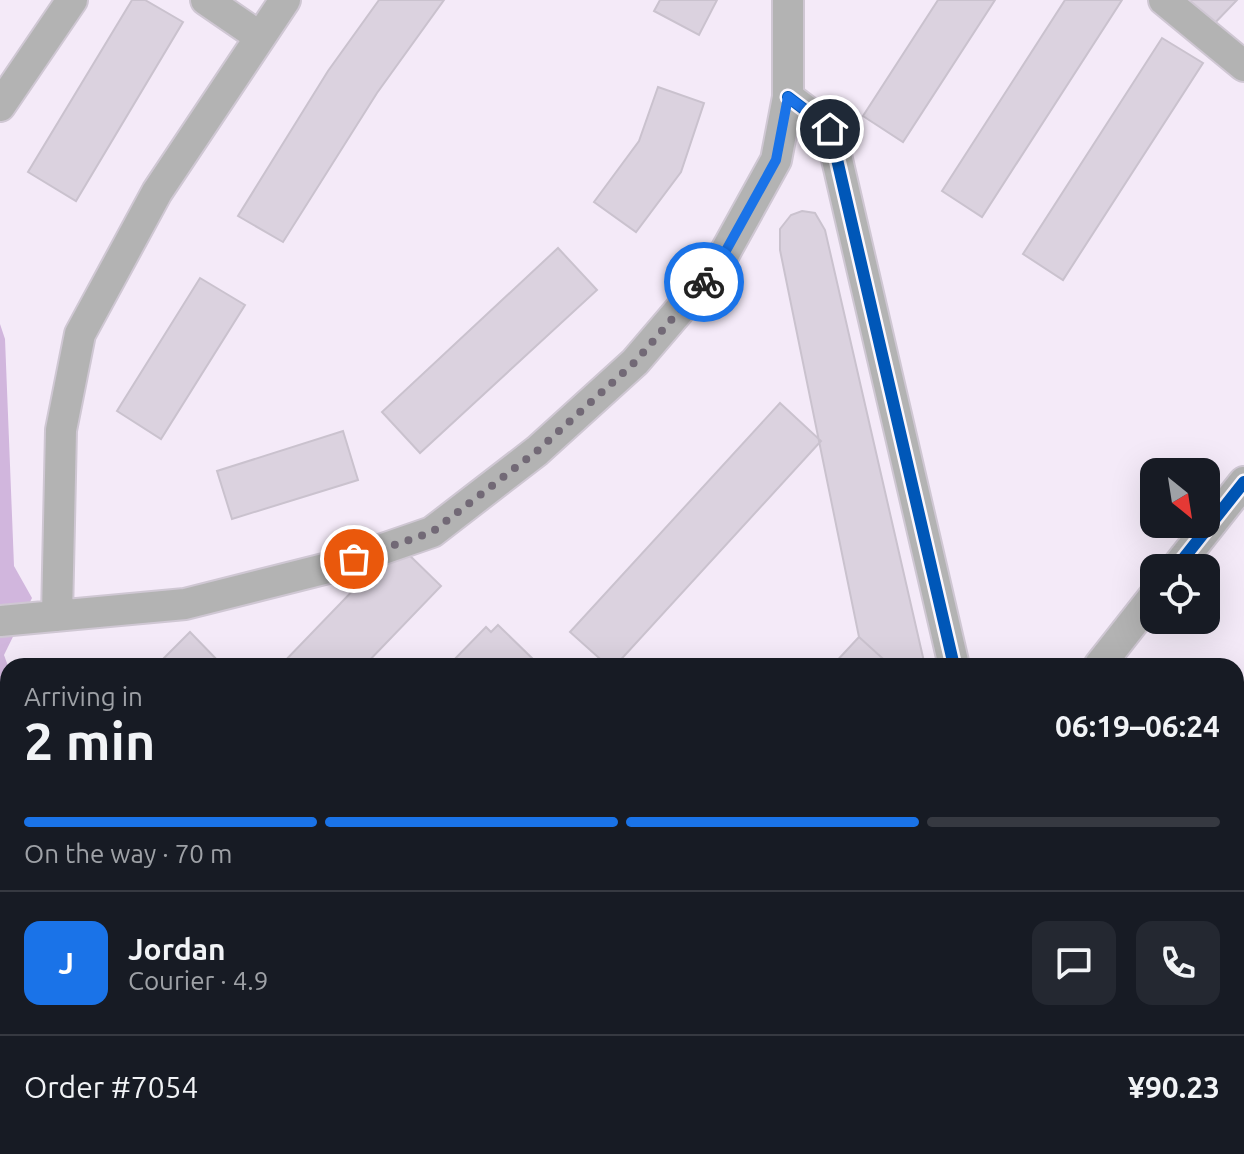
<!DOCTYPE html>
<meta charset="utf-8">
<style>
body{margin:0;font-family:Ubuntu,sans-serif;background:#242831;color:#f1f3f6;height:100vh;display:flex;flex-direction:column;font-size:30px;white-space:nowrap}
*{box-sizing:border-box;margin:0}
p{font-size:26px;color:#9ea1a6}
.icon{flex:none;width:44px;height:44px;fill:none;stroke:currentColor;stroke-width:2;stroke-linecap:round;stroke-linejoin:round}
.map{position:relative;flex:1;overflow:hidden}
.side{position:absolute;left:0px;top:658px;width:1244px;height:496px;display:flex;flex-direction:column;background:#171b24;border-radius:24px 24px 0 0;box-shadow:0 8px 32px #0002}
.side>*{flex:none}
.needle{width:52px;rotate:150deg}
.tools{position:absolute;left:1140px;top:458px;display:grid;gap:16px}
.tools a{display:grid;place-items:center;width:80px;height:80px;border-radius:16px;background:#171b24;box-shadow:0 8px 32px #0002;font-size:40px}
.pin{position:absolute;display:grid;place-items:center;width:68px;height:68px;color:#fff;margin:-34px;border:4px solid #fff;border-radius:50%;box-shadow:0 2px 8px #0007}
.courier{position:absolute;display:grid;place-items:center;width:80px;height:80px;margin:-40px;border:6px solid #1a73e8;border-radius:50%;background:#fff;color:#222;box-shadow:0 2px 10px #0007}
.overview em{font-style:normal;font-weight:700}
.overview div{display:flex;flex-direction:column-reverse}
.overview{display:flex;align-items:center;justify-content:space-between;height:136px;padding:0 24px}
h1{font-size:52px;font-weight:700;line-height:60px}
.bar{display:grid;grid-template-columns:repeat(4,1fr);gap:12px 8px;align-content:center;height:96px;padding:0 24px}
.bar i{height:10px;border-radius:6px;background:#363941}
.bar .active{background:#1a73e8}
.bar p{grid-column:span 4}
.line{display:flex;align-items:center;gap:20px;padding:0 24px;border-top:2px solid #363941}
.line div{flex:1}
.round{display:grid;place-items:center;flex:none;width:84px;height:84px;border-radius:16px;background:#242831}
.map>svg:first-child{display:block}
.built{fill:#f1def9}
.water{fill:#d1b6dd}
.building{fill:#dbd2df;stroke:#cac2ce;stroke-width:2}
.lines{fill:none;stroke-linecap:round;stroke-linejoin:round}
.minor-casing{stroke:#cfc7d3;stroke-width:34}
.major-casing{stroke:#cfc7d3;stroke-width:42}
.minor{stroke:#b3b3b3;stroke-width:30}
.major{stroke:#adabad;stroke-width:38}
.cycleway-casing{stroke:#fbf7fd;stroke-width:17}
.cycleway{stroke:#0057b8;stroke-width:12}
.done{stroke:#726976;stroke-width:8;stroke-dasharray:0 14.4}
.route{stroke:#1a73e8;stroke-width:10}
</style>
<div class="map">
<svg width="1244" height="1154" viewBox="0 0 1244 1154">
<rect width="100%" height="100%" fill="#f4eaf8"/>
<path class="built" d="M1244 788V1099L1236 1101V790Z"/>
<path class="water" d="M0 324 5 339 14 566 32 598 4 655 8 666V1004L0 1061Z"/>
<path class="building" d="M132 0H145L183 22 76 201 28 172Z
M379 0H444L377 93 283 242 238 216 328 71Z
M660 0H717L699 35 654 11Z
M938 0H995L903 142 863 116Z
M1065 0H1122L982 217 942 191Z
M1176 0H1237L1208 30Z
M1162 38 1203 63 1063 280 1023 254Z
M658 87 704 103 681 172 636 232 594 202 639 141Z
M802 211 815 213 825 230 925 666H891L859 637 780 250V229L791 215Z
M558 248 597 290 420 453 382 412Z
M200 278 245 305 161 439 117 411Z
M780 403 821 441 615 666H608L570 632Z
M343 431 358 480 232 519 217 471Z
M403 549 441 586 364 666H280L391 551Z
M498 625 537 663 533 666H448L486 627 491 632Z
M190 632 223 666H156Z
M859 637 891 666H832Z
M60 1146H71L85 1154H55Z
M161 1146H209L204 1154H175Z
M283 1146H340L335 1154H278Z
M494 1146H570L562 1154H487Z
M570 1146H581L589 1154H562Z
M757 1146H915L917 1154H720Z"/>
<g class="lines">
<g class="minor-casing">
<path id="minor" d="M206 0 260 37
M1164 0 1244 66
M788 97 830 129 954 666
M0 106 72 0
M1176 568 1244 482
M57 616 61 430 80 334 157 192 285 0
M0 621 185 604 328 568 432 532 537 451 635 362 718 265 776 160 788 97V0
M1099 666 1154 596
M0 1069 8 1074
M121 1146 134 1154
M601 1146 609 1154
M1064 1146 1066 1154
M357 1154 362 1146"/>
</g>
<g class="major-casing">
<path id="major" d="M1231 1154 1244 1151"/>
</g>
<use href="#minor" class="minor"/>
<use href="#major" class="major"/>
<g class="cycleway-casing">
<path id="cycleway" d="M788 97 830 129 954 666
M1176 568 1244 482"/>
</g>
<use href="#cycleway" class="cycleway"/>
</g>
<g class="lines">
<path class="done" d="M354 559 432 532 537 451 635 362 704 282"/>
<path class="route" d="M704 282 718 265 776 160 788 97 830 129"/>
</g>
</svg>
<div class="tools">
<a><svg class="needle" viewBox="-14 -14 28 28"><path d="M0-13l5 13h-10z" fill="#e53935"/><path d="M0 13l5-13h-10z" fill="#9ea1a6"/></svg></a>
<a><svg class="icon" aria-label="locate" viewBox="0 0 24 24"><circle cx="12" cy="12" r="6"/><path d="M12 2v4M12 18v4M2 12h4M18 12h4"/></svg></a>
</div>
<div class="pin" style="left:354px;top:559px;background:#ea580c"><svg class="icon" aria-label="bag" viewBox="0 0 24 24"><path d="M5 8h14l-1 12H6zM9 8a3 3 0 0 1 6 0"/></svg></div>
<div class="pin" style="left:830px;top:129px;background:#1f2937"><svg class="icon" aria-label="home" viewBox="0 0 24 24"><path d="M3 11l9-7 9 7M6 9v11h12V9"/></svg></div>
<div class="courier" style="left:704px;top:282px"><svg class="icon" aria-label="bike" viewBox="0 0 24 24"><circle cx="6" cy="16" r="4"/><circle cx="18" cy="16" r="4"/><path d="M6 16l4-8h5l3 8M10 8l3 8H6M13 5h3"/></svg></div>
<section class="side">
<div class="overview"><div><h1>2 min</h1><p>Arriving in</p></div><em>06:19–06:24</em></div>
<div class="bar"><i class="active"></i><i class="active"></i><i class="active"></i><i></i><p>On the way · 70 m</p></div>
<div class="line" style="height:144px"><b class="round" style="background:#1a73e8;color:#fff">J</b><div><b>Jordan</b><p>Courier · 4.9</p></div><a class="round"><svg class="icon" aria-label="chat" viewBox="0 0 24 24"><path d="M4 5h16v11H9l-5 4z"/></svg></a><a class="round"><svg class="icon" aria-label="phone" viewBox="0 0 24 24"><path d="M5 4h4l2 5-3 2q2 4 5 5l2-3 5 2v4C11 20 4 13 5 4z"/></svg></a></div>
<div class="line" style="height:104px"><div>Order #7054</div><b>¥90.23</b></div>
</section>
</div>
